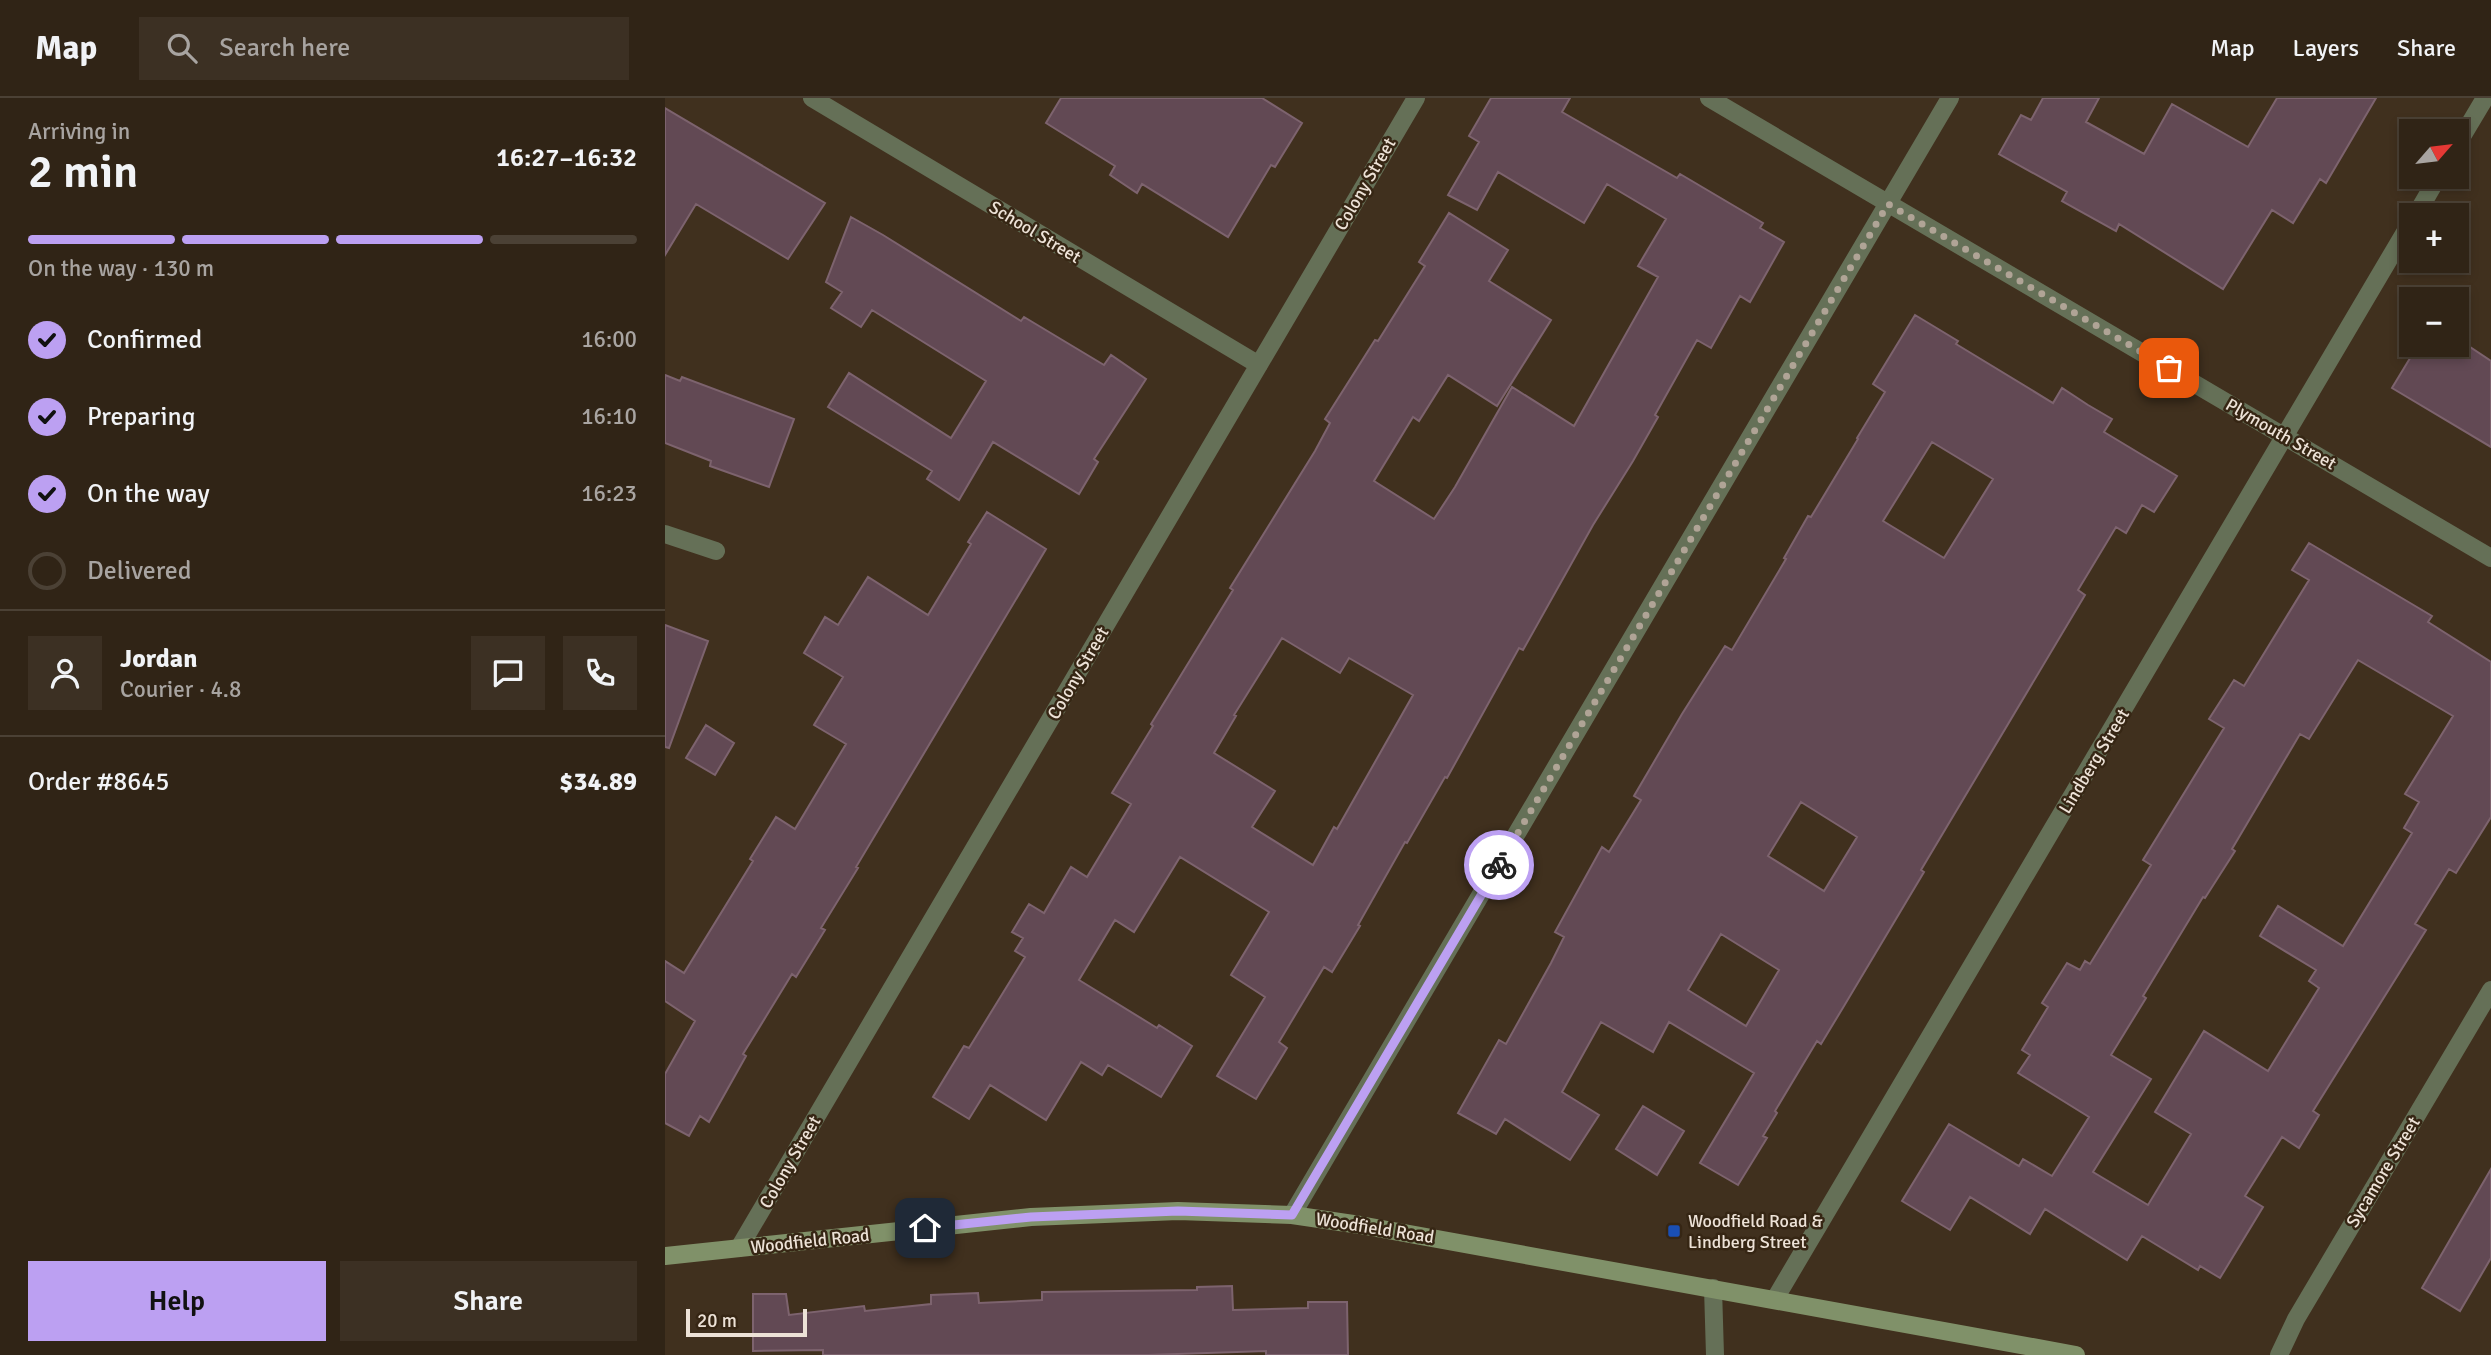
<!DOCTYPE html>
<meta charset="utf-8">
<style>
body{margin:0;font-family:Signika,sans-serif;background:#3c3023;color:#f1f3f6;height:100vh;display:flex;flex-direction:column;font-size:26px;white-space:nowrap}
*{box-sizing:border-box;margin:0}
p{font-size:23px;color:#a8a4a1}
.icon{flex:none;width:38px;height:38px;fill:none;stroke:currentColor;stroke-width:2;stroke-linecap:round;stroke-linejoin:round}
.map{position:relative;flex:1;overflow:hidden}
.details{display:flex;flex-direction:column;background:#302416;width:665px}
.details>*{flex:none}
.needle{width:46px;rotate:62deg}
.buttons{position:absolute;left:1734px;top:21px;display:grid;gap:14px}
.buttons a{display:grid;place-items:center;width:70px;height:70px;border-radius:0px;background:#302416;box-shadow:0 4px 10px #0003,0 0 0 2px #4b4135;font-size:35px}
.scale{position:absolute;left:21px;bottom:18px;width:121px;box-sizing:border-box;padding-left:7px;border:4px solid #ede2d7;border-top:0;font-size:19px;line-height:24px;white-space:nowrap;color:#ede2d7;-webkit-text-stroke:5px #362614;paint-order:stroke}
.pin{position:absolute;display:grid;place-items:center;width:60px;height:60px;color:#fff;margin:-30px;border-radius:14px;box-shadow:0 4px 10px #0006}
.courier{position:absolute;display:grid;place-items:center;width:70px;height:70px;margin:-35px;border:5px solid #bca0f2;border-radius:50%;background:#fff;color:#222;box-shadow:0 2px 9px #0007}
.head em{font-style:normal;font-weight:600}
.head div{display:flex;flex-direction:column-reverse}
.head{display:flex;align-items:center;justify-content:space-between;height:119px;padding:0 28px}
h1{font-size:46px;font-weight:600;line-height:52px}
.bar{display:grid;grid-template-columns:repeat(4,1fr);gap:10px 7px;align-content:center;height:84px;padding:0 28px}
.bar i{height:9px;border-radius:5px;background:#4b4135}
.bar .on{background:#bca0f2}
.bar p{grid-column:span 4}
.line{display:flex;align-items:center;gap:18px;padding:0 28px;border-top:2px solid #4b4135}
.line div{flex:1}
.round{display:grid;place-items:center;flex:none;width:74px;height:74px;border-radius:0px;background:#3c3023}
ol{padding:0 28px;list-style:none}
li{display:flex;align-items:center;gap:21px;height:77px}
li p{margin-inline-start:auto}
li .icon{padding:7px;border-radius:50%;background:#bca0f2;color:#111;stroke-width:4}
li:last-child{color:#a8a4a1}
li i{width:38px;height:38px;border:4px solid #4b4135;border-radius:50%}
.action{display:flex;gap:14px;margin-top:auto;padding:14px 28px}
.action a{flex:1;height:80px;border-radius:0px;background:#bca0f2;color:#111;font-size:28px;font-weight:600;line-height:80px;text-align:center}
.action a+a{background:#3c3023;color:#f1f3f6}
header{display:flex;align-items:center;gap:42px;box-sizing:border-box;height:98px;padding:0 35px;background:#302416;border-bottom:2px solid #4b4135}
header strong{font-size:33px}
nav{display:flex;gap:38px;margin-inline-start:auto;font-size:24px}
.search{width:490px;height:63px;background:#3c3023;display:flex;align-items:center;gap:18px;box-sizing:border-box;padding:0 24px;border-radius:0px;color:#a8a4a1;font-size:26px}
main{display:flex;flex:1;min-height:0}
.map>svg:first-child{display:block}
.building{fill:#624954;stroke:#7d636e;stroke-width:2;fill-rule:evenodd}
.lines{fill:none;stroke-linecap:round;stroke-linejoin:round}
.minor{stroke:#657057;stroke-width:18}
.secondary{stroke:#809169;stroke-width:18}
.done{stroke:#b0a496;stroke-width:7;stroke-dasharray:0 12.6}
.route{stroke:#bca0f2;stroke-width:9}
.transit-dot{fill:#1a4fb4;stroke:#362614;stroke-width:2.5}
.labels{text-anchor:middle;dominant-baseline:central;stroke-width:5;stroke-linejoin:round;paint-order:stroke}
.street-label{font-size:18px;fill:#ede2d7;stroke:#362614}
.poi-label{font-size:18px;fill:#ede2d7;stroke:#362614;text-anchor:start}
</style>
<header>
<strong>Map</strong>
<div class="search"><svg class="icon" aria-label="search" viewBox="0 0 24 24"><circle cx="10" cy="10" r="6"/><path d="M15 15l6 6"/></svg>Search here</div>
<nav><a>Map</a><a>Layers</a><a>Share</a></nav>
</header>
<main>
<section class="details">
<div class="head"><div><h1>2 min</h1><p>Arriving in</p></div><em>16:27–16:32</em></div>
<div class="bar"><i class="on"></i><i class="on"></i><i class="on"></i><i></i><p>On the way · 130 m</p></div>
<ol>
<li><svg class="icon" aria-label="check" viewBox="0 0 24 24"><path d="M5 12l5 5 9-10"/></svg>Confirmed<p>16:00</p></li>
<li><svg class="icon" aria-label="check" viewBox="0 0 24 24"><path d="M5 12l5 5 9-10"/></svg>Preparing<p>16:10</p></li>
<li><svg class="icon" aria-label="check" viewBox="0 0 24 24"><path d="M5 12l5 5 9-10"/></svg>On the way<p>16:23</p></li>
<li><i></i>Delivered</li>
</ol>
<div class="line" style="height:126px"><a class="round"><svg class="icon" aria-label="person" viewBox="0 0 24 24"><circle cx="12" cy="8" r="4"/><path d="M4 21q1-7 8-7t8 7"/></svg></a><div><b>Jordan</b><p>Courier · 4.8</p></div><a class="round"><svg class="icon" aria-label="chat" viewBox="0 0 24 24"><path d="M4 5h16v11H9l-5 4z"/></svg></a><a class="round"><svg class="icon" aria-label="phone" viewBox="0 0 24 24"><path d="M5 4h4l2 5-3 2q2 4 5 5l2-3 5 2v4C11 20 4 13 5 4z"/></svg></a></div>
<div class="line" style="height:91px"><div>Order #8645</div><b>$34.89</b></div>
<div class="action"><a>Help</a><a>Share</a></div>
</section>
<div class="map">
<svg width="1826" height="1257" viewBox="0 0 1826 1257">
<rect width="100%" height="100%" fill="#40301e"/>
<path class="building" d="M396 0H597L637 25 610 69 606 67 563 139 477 86 472 95 445 77 450 68 381 25Z
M826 0H905L897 14 1012 80 1015 76 1098 125 1095 130 1119 144 1085 204 1075 198 1046 250 1032 242 990 317 993 319 968 363 928 427 858 552 854 550 782 680 780 679 742 745 740 744 693 827 695 828 667 874 659 869 614 944 622 950 591 1001 552 978 600 899 566 877 604 814 515 759 469 834 450 822 414 882 492 930 494 927 527 948 496 999 443 967 437 977 416 964 381 1022 325 987 304 1021 268 999 299 948 304 950 360 859 350 853 358 840 347 834 364 806 379 815 406 769 422 779 466 706 447 695 488 628 486 626 568 492 565 490 650 353 665 325 660 321 710 242 713 243 760 168 754 164 784 115 843 152 824 183 886 222 832 308 783 277 754 323 748 319 709 383 769 421 790 389 847 289 909 328 993 179 973 168 1001 121 942 86 919 125 833 74 812 112 783 97 814 44 804 38ZM617 540 675 575 684 560 748 597 672 731 669 729 648 767 587 729 610 693 549 655 571 618 569 617Z
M1378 0H1434L1421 24 1479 56 1507 6 1583 49 1612 0H1711L1661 85 1655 81 1628 125 1607 112 1558 191 1454 126 1451 133 1397 103 1402 94 1334 56 1356 17 1366 22Z
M0 10 160 105 123 161 31 106 0 157Z
M186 119 218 137 356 223 359 219 439 267 446 257 481 281 429 361 433 364 414 396 328 344 294 402 262 381 267 373 163 309 184 275 286 340 321 283 207 212 196 229 166 210 177 194 161 184Z
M1250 217 1293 243 1291 246 1388 305 1397 290 1423 307 1447 321 1439 334 1512 378 1489 414 1477 407 1461 435 1451 429 1413 492 1420 497 1256 772 1259 774 1179 908 1156 946 1152 943 1110 1013 1112 1015 1098 1038 1102 1040 1073 1087 1035 1065 1089 975 1004 924 988 954 936 924 897 994 934 1017 905 1062 840 1021 831 1036 793 1015 834 942 841 946 886 865 899 839 890 834 937 749 944 754 976 702 969 698 1017 616 1060 548 1067 552 1121 461 1119 460 1143 418 1146 419 1193 341 1192 340 1220 294 1208 286ZM1267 344 1328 381 1279 460 1218 423ZM1136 704 1192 739 1159 793 1103 758ZM1056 836 1114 872 1081 928 1023 892Z
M1753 247H1802L1826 263V349L1727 290Z
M0 277 15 283 17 279 129 321 104 389 45 368 46 363 0 345Z
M322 414 381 451 191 769 193 770 156 830 160 832 131 879 127 876 78 956 81 958 44 1024 35 1018 24 1038 0 1025V976L30 923 0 903V863L19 875 88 763 85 761 111 719 130 731 181 646 149 627 178 579 139 555 160 519 173 527 203 479 263 517 306 446 303 444Z
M1644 445 1767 518 1763 524 1826 564V719L1791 775 1784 771 1750 826 1761 832 1648 1013 1654 1017 1634 1050 1617 1039 1580 1098 1598 1109 1555 1180 1535 1168 1533 1172 1477 1138 1462 1162 1380 1111 1365 1136 1305 1099 1285 1132 1237 1103 1284 1026 1354 1068 1358 1061 1387 1078 1424 1019 1353 975 1365 957 1357 952 1383 909 1377 905 1402 865 1415 872 1420 863 1425 866 1486 767 1478 762 1559 630 1544 621 1569 582 1579 588 1644 482 1627 472ZM1693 562 1788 618 1740 696 1754 704 1739 730 1747 735 1678 848 1613 808 1595 838 1651 872 1644 883 1654 890 1603 973 1539 933 1490 1014 1526 1036 1483 1107 1428 1074 1486 981 1446 957 1481 900 1478 898 1538 799 1540 800 1570 753 1567 751 1635 636 1644 641Z
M0 527 43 543 4 650 0 649Z
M41 627 69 645 50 677 21 660Z
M978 1008 1019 1033 992 1077 951 1051Z
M1826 1071V1160L1795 1213 1757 1190Z
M567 1188 568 1212 643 1210V1204H682L683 1257H601V1253L483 1257H158V1252L88 1253V1196H121L124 1217 199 1208 200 1213 266 1206V1197L313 1195 314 1205 377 1202V1194L532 1192V1189Z"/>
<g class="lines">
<path class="minor" d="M147 0 594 267
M1044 0 1826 460
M1792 47 1820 0
M1751 117 1773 79
M0 436 51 453
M627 1117 1285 0
M74 1150 751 0
M1048 1190 1050 1257
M1110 1201 1746 124
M1614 1257 1631 1221 1826 892"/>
<path class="secondary" d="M0 1158 366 1119 513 1113 627 1117 695 1127 1411 1257"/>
</g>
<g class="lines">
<path class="done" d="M834 767 1223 106 1504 270"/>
<path class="route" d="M260 1130 366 1119 513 1113 627 1117 834 767"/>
</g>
<rect class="transit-dot" x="1002" y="1126" width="14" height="14" rx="3.5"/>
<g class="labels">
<g class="street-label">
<text transform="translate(700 86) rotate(-60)">Colony Street</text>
<text transform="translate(370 134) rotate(31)">School Street</text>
<text transform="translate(1616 336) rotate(30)">Plymouth Street</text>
<text transform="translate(413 575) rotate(-60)">Colony Street</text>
<text transform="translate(1429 663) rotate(-59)">Lindberg Street</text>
<text transform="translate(125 1064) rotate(-60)">Colony Street</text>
<text transform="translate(1718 1074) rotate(-59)">Sycamore Street</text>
<text transform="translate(710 1130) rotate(9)">Woodfield Road</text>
<text transform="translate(145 1143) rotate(-6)">Woodfield Road</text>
</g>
<g class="poi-label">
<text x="1023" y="1123">Woodfield Road &amp;<tspan x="1023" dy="21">Lindberg Street</tspan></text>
</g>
</g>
</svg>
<div class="buttons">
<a><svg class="needle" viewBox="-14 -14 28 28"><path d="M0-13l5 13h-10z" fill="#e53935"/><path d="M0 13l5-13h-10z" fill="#a8a4a1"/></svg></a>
<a>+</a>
<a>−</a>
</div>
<div class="scale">20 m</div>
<div class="pin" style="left:1504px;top:270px;background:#ea580c"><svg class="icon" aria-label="bag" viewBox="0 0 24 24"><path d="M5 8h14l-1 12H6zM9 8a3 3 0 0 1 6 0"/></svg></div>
<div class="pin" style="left:260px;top:1130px;background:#1f2937"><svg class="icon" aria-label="home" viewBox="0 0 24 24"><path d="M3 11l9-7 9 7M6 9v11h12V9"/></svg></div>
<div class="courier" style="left:834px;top:767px"><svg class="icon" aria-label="bike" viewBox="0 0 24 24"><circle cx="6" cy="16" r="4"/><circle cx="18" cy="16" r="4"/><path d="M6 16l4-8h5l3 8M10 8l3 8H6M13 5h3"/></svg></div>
</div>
</main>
